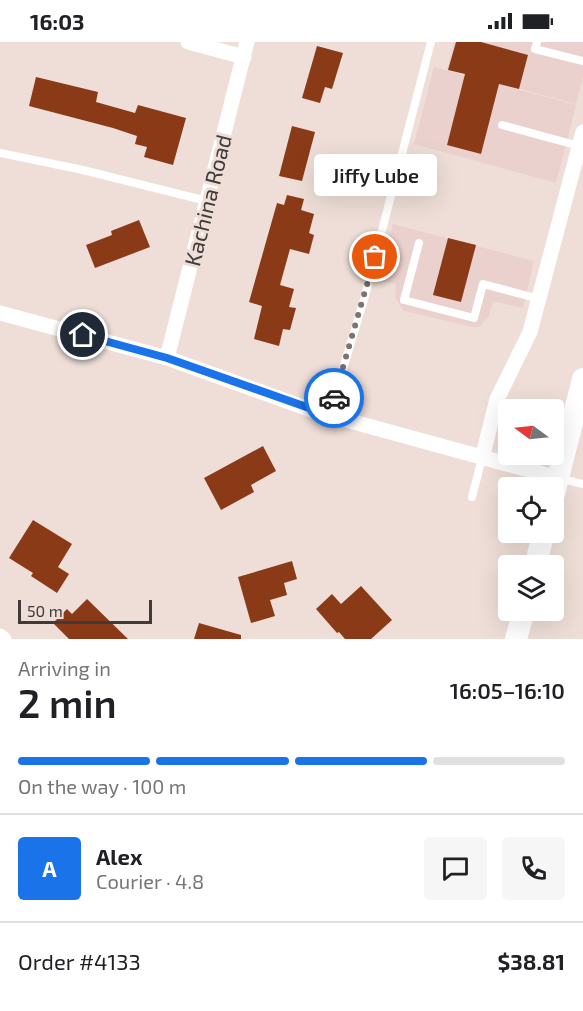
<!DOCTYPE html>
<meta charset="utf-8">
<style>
body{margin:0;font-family:"Exo 2",sans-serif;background:#f6f6f6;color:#202124;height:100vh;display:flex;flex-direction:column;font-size:22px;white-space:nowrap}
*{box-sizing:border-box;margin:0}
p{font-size:20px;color:#757577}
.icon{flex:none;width:33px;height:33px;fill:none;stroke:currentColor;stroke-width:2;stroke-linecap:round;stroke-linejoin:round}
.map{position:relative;height:597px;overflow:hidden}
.side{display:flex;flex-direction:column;background:#fff;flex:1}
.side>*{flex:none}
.needle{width:39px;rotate:285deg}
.fabs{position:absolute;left:498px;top:357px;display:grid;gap:12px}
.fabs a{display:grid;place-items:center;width:66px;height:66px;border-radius:6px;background:#fff;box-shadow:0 6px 24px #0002;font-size:30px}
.scale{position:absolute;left:18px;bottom:15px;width:134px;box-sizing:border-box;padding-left:6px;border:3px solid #403a38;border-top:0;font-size:16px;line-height:21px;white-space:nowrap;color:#403a38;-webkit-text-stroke:4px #eeded7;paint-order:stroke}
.pin{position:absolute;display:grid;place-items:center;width:51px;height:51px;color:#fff;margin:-26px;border:3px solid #fff;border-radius:50%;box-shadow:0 2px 6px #0007}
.courier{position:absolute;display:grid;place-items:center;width:60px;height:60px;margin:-30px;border:4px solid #1a73e8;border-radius:50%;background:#fff;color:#222;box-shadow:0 2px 8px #0007}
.bubble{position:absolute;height:42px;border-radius:6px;background:#fff;box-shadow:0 6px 24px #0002;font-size:20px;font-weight:600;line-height:42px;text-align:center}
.headline em{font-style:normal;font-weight:600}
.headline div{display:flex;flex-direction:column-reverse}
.headline{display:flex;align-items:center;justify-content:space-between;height:102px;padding:0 18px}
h1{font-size:39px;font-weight:600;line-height:45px}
.bar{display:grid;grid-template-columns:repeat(4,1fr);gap:9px 6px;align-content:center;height:72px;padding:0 18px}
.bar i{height:8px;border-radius:4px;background:#e0e0e0}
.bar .on{background:#1a73e8}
.bar p{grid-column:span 4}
.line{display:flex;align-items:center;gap:15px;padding:0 18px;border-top:2px solid #e0e0e0}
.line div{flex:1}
.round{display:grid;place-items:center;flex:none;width:63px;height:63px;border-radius:6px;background:#f6f6f6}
.status{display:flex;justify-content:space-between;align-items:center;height:42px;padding:0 30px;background:#fff;direction:ltr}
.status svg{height:16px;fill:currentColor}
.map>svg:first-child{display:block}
.commercial{fill:#ebd1cd}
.building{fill:#8a3a17}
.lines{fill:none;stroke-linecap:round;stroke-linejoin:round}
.service{stroke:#fff;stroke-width:8}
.minor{stroke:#fff;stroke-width:15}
.primary{stroke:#fff;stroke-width:22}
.done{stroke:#7d7370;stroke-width:6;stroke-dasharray:0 10.8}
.route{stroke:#1a73e8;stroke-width:8}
.labels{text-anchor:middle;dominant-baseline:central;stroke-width:6;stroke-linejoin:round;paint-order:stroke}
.street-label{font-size:22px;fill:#403a38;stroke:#eeded7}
</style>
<div class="status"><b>16:03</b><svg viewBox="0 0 49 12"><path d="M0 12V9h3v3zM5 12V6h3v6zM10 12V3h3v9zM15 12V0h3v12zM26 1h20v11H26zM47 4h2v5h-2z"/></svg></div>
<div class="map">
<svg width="583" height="597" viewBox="0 0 583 597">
<rect width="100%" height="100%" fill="#eeded7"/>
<path class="commercial" d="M454 0H583V34L576 62 447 27Z
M434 25 576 63 556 141 414 102Z
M393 182 534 219 523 266 493 259 489 273 485 279 479 285H473L404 269 395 256 396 242 378 238Z"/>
<path class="building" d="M456 0H481L528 13 519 47 499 42 481 112 447 103 465 32 448 28Z
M317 4 343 11 332 47 325 45 320 61 302 56Z
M36 35 98 50 96 60 135 71 138 63 186 76 173 123 144 115 147 105 135 102 137 94 113 86 29 64Z
M292 84 315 90 302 139 279 134Z
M287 153 304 157 301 168 314 172 309 191 314 193 309 212 290 207 280 243 294 247 289 265 296 266 290 288 283 287 279 304 254 297 262 264 249 260 277 161 284 163Z
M139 178 150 205 95 226 86 203 112 193 111 189Z
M448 196 476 203 461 260 433 253Z
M263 404 276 429 251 443 254 450 221 468 204 436Z
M33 478 72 502 58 525 69 532 57 551 31 534 33 531 9 516Z
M292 519 297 537 284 541 287 553 270 558 275 574 251 581 238 535Z
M361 544 392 578 371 597H345L339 590 337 591 316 567 332 552 341 562Z
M87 557 128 597H69L53 581 67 567 72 572Z
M199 581 241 593V597H194Z"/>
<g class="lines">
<path class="service" d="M537 0 535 7 583 19
M502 83 579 104
M0 111 83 128 207 159
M419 201 404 258 474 276 483 242 539 257
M329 373 365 254 431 0
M559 436 583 442
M472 455 482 416"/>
<path class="minor" d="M188 0 244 15
M0 271 167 316 317 370 558 436
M167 316 247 0
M482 416 497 357 530 290 583 90
M0 594 4 597"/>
<path class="primary" d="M554 452 583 337
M535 524 544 490
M516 597 524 568"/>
</g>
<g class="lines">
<path class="done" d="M334 356 375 215"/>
<path class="route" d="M83 293 167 316 329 373 334 356"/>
</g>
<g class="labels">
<g class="street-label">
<text transform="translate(207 158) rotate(-76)">Kachina Road</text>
</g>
</g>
</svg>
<div class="fabs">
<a><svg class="needle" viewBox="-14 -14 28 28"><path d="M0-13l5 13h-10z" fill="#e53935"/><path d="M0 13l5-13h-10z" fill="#757577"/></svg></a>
<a><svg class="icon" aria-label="locate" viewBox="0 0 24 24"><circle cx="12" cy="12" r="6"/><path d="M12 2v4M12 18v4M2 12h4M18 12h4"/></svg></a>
<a><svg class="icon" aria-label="layers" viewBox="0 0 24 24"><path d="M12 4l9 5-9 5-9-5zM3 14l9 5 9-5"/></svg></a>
</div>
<div class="scale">50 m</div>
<div class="pin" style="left:375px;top:215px;background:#ea580c"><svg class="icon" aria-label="bag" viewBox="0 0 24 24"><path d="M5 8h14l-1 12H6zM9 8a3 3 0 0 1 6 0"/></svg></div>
<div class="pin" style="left:83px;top:293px;background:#1f2937"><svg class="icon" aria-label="home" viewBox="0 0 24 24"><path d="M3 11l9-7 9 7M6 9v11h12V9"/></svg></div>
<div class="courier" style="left:334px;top:356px"><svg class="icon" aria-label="car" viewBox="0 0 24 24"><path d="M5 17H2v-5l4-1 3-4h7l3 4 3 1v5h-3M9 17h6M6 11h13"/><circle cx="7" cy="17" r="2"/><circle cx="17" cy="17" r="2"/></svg></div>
<div class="bubble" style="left:314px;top:112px;width:123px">Jiffy Lube</div>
</div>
<section class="side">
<div class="headline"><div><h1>2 min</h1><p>Arriving in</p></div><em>16:05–16:10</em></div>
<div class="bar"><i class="on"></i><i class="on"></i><i class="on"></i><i></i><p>On the way · 100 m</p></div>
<div class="line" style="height:108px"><b class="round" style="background:#1a73e8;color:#fff">A</b><div><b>Alex</b><p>Courier · 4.8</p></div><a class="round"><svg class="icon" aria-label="chat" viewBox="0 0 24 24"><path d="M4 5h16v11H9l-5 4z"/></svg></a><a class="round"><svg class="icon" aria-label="phone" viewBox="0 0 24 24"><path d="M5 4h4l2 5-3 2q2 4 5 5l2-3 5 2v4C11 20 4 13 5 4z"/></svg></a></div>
<div class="line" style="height:78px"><div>Order #4133</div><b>$38.81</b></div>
</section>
